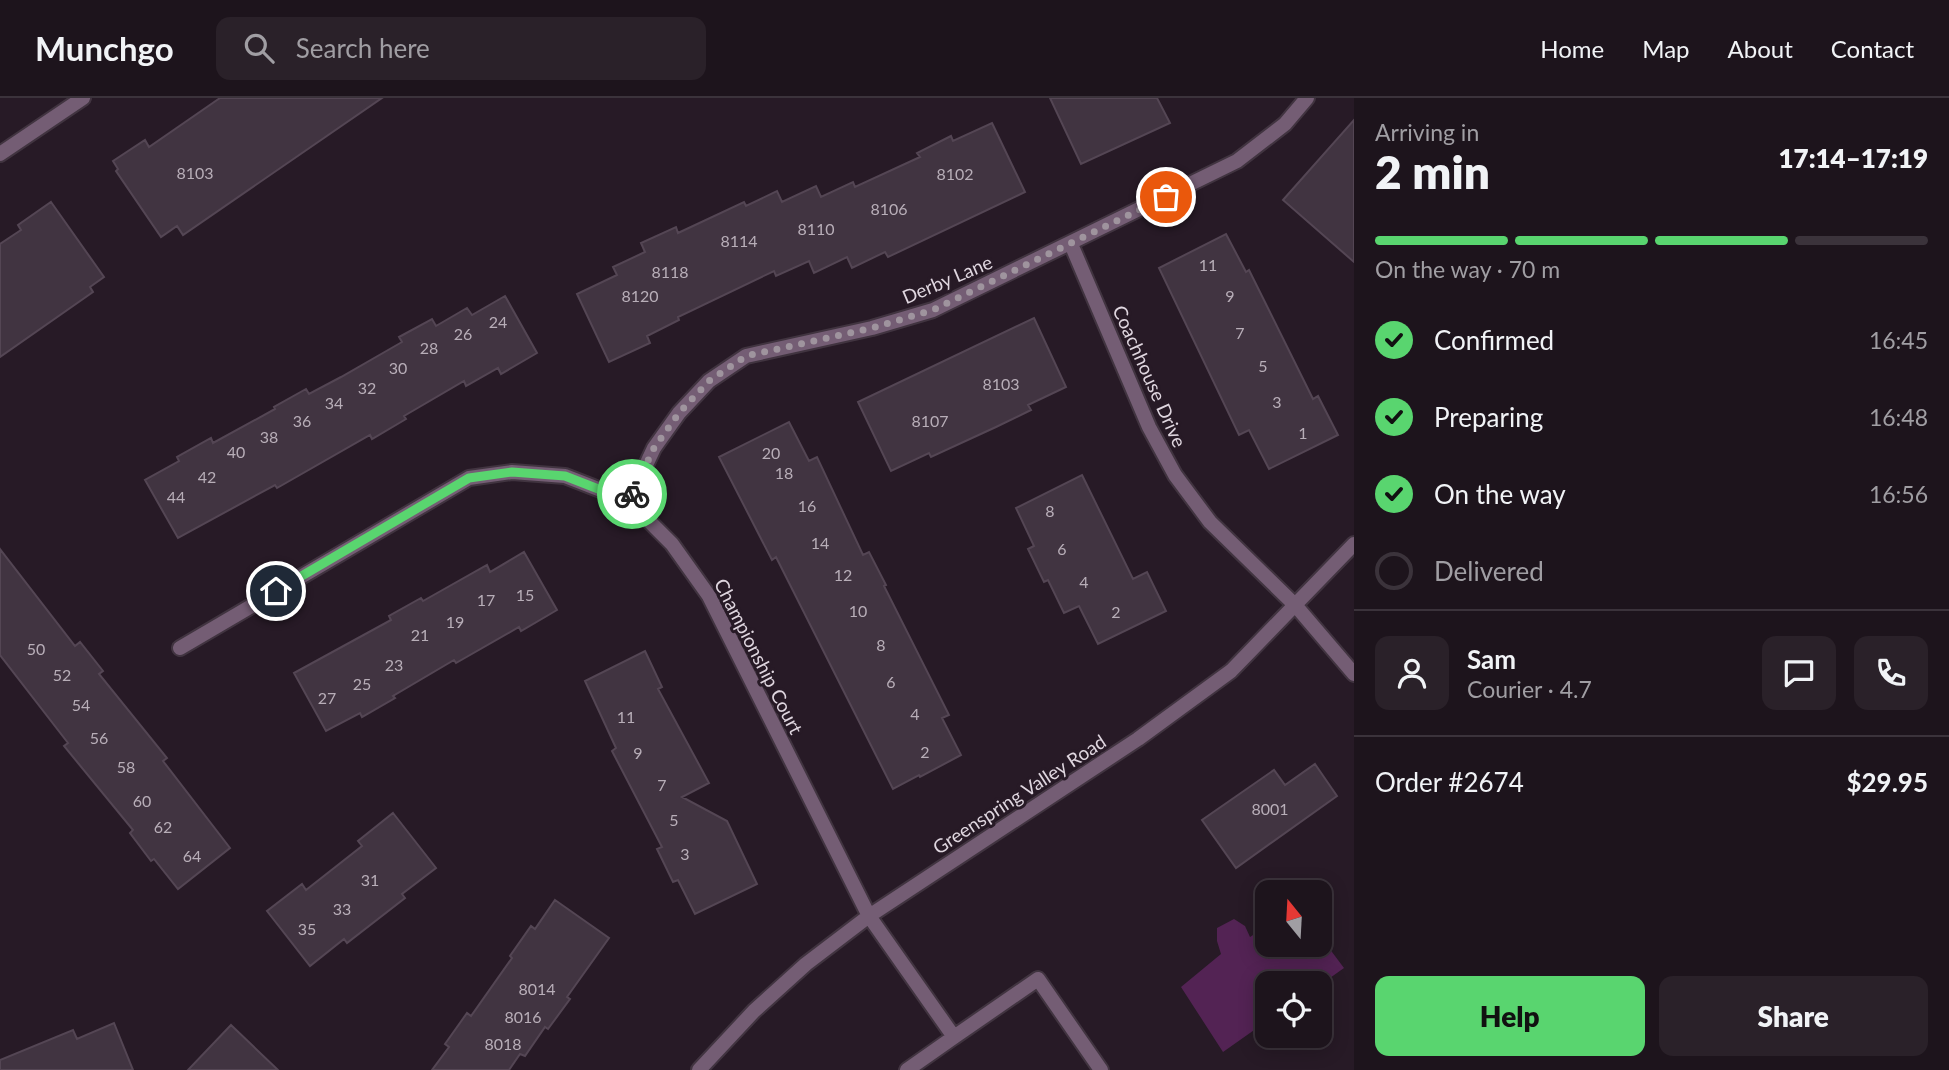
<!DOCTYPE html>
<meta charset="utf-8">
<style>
body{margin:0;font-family:Lato,sans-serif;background:#2a2129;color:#f1f3f6;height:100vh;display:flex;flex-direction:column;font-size:26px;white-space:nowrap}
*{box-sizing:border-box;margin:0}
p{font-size:23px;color:#a09ea3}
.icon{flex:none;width:38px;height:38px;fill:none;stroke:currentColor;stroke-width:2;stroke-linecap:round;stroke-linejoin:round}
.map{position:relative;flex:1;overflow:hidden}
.details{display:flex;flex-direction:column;background:#1d141c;width:595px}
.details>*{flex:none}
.needle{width:46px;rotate:342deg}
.fabs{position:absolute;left:1255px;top:782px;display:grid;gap:14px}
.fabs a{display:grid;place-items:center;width:77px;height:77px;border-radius:14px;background:#1d141c;box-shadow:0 4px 18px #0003,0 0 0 2px #3b333b;font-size:35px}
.pin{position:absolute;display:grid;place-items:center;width:60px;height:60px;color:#fff;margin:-30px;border:4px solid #fff;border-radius:50%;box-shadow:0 2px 7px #0007}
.courier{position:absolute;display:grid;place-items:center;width:70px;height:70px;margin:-35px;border:5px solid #59d56f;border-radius:50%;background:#fff;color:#222;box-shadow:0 2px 9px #0007}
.headline em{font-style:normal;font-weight:800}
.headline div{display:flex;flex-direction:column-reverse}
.headline{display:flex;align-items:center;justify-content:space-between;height:119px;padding:0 21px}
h1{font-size:46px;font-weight:800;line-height:52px}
.bar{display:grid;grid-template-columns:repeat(4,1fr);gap:10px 7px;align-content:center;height:84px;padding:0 21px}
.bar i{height:9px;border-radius:5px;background:#3b333b}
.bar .on{background:#59d56f}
.bar p{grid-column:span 4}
.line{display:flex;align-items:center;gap:18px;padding:0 21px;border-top:2px solid #3b333b}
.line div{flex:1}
.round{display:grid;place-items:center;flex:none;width:74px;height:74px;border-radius:14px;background:#2a2129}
ol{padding:0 21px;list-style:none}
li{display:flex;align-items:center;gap:21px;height:77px}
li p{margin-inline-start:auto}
li .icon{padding:7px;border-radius:50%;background:#59d56f;color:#111;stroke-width:4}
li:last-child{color:#a09ea3}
li i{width:38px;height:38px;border:4px solid #3b333b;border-radius:50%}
.action{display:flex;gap:14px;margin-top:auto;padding:14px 21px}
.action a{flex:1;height:80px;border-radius:14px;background:#59d56f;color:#111;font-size:28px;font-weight:800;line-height:80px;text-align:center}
.action a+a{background:#2a2129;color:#f1f3f6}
header{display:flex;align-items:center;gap:42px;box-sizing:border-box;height:98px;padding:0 35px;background:#1d141c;border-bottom:2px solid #3b333b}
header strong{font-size:33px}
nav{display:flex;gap:38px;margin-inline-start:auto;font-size:24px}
.search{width:490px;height:63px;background:#2a2129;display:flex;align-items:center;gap:18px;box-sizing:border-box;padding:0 24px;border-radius:14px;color:#a09ea3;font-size:26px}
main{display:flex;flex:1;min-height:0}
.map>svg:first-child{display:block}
.water{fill:#532354}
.building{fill:#413441;stroke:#544654;stroke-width:2}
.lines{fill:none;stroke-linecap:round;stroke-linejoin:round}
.minor-casing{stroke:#413440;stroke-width:18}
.minor{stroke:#745d74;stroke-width:14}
.done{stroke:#9f949e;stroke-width:7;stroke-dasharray:0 12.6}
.route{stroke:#59d56f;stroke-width:9}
.labels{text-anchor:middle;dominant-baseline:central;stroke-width:6;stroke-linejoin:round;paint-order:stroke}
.number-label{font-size:16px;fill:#b8aeb8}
.street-label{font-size:19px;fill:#dfd6df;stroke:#271a26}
</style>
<header>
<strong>Munchgo</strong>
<div class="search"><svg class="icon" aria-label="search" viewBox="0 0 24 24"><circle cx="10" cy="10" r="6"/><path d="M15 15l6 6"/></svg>Search here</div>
<nav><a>Home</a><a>Map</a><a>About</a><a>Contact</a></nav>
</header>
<main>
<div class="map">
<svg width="1354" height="972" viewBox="0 0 1354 972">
<rect width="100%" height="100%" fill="#271a26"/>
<path class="water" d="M1234 821 1245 828 1250 839 1267 828V847H1320V838L1344 870 1320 887 1267 886V923L1223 954 1181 889 1221 856 1217 843V830Z"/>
<path class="building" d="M220 0H382L183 137 177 128 161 139 116 73 118 71 113 63 145 42 149 49Z
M1050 0H1157L1170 25 1081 66Z
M1354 22V164L1283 102Z
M992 25 1025 94 888 159 885 154 852 170 847 159 814 175 809 163 776 178 774 173 678 219 679 222 647 238 650 245 609 264 577 196 617 177 613 169 645 154 641 145 676 129 678 135 744 104 746 108 777 93 782 104 816 88 821 99 853 84 855 89 920 59 917 55 951 38 953 43Z
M51 104 104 179 90 189 93 194 0 259V146L21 132 18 127Z
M1226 136 1246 174 1249 172 1313 301 1318 298 1338 337 1269 371 1249 332 1239 337 1159 170Z
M505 198 537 255 501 276 498 270 466 288 464 283 404 318 406 321 372 341 370 337 277 390 275 387 178 440 145 382 179 363 177 359 211 340 213 345 275 311 274 309 306 291 309 296 341 279 402 244 399 239 432 221 436 228 467 210 472 217Z
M1034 220 1066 289 1028 307 1031 312 996 329 931 359 929 355 891 373 858 304Z
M789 324 809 363 817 359 863 457 869 454 886 487 884 488 949 617 942 620 961 657 920 679 919 677 893 691 776 459 772 462 719 359Z
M1082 377 1133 481 1147 474 1166 513 1098 546 1079 508 1064 515 1048 482 1044 484 1028 451 1034 448 1016 410Z
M0 451 75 548 80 544 103 573 99 576 167 660 163 663 230 750 178 791 154 761 151 763 130 735 133 732 64 648 68 645 0 557Z
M524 454 557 512 521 533 519 529 456 565 454 562 393 598 395 600 362 619 360 615 326 633 294 575 391 522 389 518 421 500 423 503 487 467 490 474Z
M645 553 662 589 658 591 709 685 682 699 727 723 757 786 695 816 678 782 673 784 657 751 662 749 612 653 616 650 585 583Z
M1315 666 1337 698 1236 770 1202 722 1274 672 1285 687Z
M393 715 436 770 402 796 405 800 347 845 344 841 310 868 267 813 302 786 306 792 362 748 358 743Z
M555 802 609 840 567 899 570 901 548 931 545 929 525 958 520 956 509 972H432L449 949 445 946 467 915 471 918 512 860 510 858 531 828 535 831Z
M114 925 133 972H0V962L73 932 77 941Z
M231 927 278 972H188Z"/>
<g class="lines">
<g class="minor-casing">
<path id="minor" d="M0 56 83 0
M1071 146 1149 329 1175 377 1210 424 1296 508 1354 576
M629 403 654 350 679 315 709 283 746 258 872 230 933 212 1237 63 1285 26 1307 0
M180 550 469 380 512 374 565 378 629 403 672 446 709 498 869 818 954 939 907 972
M954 939 1038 881 1101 972
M699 972 754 913 806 866 869 818 1138 641 1231 573 1354 446"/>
</g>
<use href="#minor" class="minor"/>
</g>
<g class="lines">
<path class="done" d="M632 396 654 350 679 315 709 283 746 258 872 230 933 212 1166 99"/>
<path class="route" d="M276 493 469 380 512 374 565 378 629 403 632 396"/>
</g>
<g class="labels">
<g class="number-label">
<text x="195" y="74">8103</text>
<text x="955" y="75">8102</text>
<text x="889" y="110">8106</text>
<text x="816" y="130">8110</text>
<text x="739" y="142">8114</text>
<text x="1208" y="166">11</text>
<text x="670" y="173">8118</text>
<text x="640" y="197">8120</text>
<text x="1230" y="197">9</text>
<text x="498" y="223">24</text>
<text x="1240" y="234">7</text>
<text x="463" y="235">26</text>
<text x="429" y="249">28</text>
<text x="1263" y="267">5</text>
<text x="398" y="269">30</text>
<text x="1001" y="285">8103</text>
<text x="367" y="289">32</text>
<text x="1277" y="303">3</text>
<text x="334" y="304">34</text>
<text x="302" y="322">36</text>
<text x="930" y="322">8107</text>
<text x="1303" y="334">1</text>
<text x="269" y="338">38</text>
<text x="236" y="353">40</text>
<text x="771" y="354">20</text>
<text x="784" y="374">18</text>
<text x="207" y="378">42</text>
<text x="176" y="398">44</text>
<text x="807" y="407">16</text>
<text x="1050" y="412">8</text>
<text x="820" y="444">14</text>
<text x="1062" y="450">6</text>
<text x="843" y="476">12</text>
<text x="1084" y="483">4</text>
<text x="525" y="496">15</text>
<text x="486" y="501">17</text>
<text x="858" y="512">10</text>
<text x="1116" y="513">2</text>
<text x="455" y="523">19</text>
<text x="420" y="536">21</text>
<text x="881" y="546">8</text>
<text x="36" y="550">50</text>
<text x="394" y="566">23</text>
<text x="62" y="576">52</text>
<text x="891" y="583">6</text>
<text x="362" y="585">25</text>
<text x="327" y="599">27</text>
<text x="81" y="606">54</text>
<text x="915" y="615">4</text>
<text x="626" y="618">11</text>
<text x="99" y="639">56</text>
<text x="925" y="653">2</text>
<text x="638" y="654">9</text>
<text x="126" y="668">58</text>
<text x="662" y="686">7</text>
<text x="142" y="702">60</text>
<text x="1270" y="710">8001</text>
<text x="674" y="721">5</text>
<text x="163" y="728">62</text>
<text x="685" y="755">3</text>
<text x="192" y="757">64</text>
<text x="370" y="781">31</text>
<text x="342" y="810">33</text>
<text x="307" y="830">35</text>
<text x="537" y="890">8014</text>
<text x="523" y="918">8016</text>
<text x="503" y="945">8018</text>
</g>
<g class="street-label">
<text transform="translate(947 181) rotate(-23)">Derby Lane</text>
<text transform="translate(1150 278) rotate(66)">Coachhouse Drive</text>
<text transform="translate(759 558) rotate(63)">Championship Court</text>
<text transform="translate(1019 696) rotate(-33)">Greenspring Valley Road</text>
</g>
</g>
</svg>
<div class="fabs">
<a><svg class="needle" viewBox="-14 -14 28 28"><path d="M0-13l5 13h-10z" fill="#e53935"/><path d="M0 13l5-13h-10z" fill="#a09ea3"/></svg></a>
<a><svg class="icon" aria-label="locate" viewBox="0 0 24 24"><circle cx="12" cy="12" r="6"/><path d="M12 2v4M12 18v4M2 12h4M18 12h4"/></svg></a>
</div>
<div class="pin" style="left:1166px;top:99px;background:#ea580c"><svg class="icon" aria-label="bag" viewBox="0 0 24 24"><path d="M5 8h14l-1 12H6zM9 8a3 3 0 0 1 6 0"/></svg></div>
<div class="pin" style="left:276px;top:493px;background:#1f2937"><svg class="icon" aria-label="home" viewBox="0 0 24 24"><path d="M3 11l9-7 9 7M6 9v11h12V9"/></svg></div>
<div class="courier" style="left:632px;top:396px"><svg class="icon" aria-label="bike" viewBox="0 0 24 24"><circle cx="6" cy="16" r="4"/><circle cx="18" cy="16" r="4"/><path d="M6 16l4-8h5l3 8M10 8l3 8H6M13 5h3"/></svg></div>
</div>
<section class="details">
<div class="headline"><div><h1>2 min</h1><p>Arriving in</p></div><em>17:14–17:19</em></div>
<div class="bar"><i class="on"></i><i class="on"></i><i class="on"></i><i></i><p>On the way · 70 m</p></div>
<ol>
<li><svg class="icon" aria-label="check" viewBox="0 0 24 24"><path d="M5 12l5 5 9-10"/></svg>Confirmed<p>16:45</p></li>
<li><svg class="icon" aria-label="check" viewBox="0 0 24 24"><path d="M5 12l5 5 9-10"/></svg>Preparing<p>16:48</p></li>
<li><svg class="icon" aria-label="check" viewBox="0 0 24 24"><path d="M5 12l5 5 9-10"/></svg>On the way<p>16:56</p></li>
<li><i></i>Delivered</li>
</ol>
<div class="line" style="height:126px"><a class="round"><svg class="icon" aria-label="person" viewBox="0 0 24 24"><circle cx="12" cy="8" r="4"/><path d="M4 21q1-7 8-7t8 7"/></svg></a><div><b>Sam</b><p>Courier · 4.7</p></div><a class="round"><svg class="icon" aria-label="chat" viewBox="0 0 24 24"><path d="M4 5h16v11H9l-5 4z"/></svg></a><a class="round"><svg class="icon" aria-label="phone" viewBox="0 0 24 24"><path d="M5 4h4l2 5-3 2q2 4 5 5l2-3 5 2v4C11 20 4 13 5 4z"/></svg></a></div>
<div class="line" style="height:91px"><div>Order #2674</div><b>$29.95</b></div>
<div class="action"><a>Help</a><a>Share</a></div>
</section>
</main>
